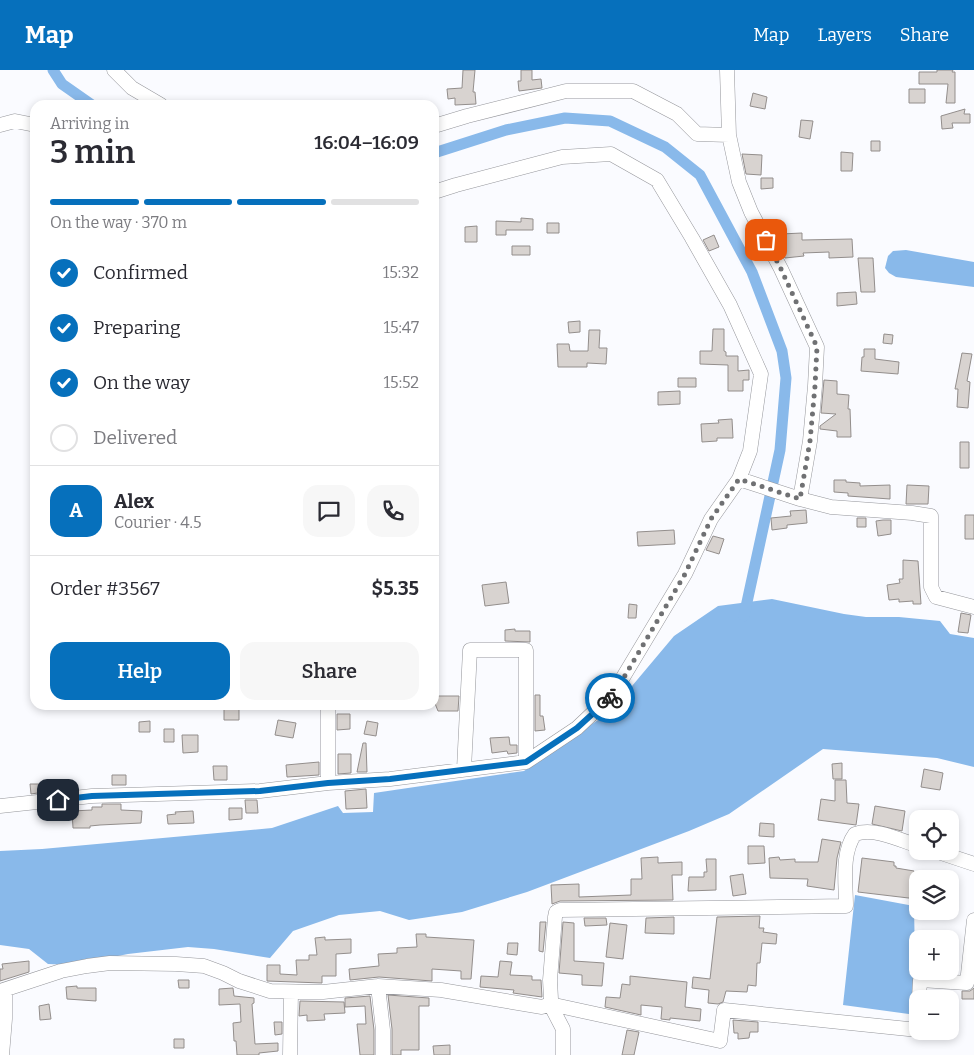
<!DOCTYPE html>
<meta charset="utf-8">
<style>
body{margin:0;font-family:Bitter,serif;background:#f7f7f7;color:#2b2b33;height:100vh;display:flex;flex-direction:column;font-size:19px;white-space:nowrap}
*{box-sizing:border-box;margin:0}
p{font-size:16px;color:#7c7c81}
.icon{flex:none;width:28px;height:28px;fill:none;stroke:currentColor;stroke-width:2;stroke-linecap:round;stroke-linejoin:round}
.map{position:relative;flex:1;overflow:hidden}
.drawer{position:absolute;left:30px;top:30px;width:409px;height:610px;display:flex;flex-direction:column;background:#fff;border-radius:15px;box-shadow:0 2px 8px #0003}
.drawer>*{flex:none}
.fabs{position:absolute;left:909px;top:740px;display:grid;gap:10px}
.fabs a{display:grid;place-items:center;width:50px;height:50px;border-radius:10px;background:#fff;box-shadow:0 2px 8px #0003;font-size:25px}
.pin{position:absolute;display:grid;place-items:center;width:42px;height:42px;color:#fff;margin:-21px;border-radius:10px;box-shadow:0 2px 8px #0006}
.courier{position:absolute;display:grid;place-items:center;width:50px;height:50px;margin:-25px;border:4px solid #0670bc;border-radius:50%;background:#fff;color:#222;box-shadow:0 1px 6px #0007}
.head em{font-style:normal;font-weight:600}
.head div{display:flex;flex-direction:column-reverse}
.head{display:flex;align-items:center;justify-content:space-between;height:85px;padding:0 20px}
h1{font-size:32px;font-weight:600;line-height:38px}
.bar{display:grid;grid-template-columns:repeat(4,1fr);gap:8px 5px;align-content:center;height:60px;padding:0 20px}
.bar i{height:6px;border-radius:4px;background:#e1e1e2}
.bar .current{background:#0670bc}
.bar p{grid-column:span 4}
.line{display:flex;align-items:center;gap:12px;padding:0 20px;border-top:1px solid #e1e1e2}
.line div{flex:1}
.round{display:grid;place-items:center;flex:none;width:52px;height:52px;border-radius:15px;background:#f7f7f7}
ol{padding:0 20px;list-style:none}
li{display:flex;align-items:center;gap:15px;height:55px}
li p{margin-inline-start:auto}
li .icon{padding:5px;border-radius:50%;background:#0670bc;color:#fff;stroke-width:4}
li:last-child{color:#7c7c81}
li i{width:28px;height:28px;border:2px solid #e1e1e2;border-radius:50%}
.primary-button{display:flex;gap:10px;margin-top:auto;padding:10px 20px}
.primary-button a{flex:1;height:58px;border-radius:15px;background:#0670bc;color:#fff;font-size:20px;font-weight:600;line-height:58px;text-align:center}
.primary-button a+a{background:#f7f7f7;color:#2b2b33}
header{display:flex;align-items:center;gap:30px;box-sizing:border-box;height:70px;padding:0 25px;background:#0670bc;color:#fff}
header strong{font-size:24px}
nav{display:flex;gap:28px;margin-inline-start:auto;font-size:18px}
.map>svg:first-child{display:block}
.water{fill:#89b9ea}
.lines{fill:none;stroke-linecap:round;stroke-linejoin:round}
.canal{stroke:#89b9ea;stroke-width:11}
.building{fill:#d8d3d0;stroke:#938e8c}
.minor-casing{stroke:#95969b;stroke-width:15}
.minor{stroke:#fff;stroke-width:14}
.done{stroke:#707173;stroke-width:5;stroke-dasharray:0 9}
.route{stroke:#0670bc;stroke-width:6}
</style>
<header>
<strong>Map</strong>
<nav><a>Map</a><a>Layers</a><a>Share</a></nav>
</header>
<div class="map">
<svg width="974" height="985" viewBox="0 0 974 985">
<rect width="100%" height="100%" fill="#fafbff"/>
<path class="water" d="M906 180 974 192V217L896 207 889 203 885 198 888 186 893 181Z
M772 529 844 544 866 547H899L940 551 950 564 974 568V697L937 688 823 679 729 744 689 761 527 822 462 842 409 850 380 841 339 845 293 861 270 888 214 879 188 877 128 884 72 895 48 894 29 879 0 875V781L42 779 272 758 338 736 343 743 373 742 374 723 524 701 611 641 674 566 718 536Z
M855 825 914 836 916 945 843 935Z"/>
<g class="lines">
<path class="canal" d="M53 0 62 14 92 35
M434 83 506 60 565 48 610 51 665 77 700 105 752 202 782 281 786 308 780 380 744 546"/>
</g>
<path class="building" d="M463 0H475L473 22H475L476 34 455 35V28L448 29 447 19 462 18Z
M521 0H532V10L541 9 542 18 519 21 518 11H521Z
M937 0H953L952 2H955V33H946L948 14H919V2H937Z
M909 19H925V33H909Z
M753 23 767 27 765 39 750 36Z
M965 39 964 44H970V53H952L953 58 942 59 941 46Z
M801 50 813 51 810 69 799 67Z
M871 71H880V81H871Z
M841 82 853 83 852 101H841Z
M742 84 762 85 761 105 746 104Z
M761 108H773V118L761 119Z
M521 148 533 149V160H506V165H496V151L521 152Z
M547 153H559V163H547Z
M477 156V172H465V157Z
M802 163V170L852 169 853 187 829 188V182L803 183 804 186 785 188 783 183 781 164Z
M714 165 719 177 709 181 703 170Z
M512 176H530V185H512Z
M858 188H873L875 222H861Z
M856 222 857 234 837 236V223Z
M580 251V262L569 263 568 252Z
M713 259H724V281L726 282V286H738V301L749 300V310H743V321H728V295L700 294V281H712Z
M589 260H600L599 278H607L606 294 587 293V297H558L557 274H569L570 281H588Z
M884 264 893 265 892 274 883 273Z
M864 279H875V289L899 292 898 304 861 301 862 287H864Z
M962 283 972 284 967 311 970 312 968 338 957 337 958 319H955Z
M678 308H696V317H678Z
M824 310 837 311V324L849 325 848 339H850L851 367H837V361L820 359V356L836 344 821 343Z
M680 321V334L658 335V322Z
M732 349 733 368H717V371L702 372 701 354 719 353 718 350Z
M960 372H969V398H960Z
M834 410H846V412L860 413V416L890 415V429L848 426V423L834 422Z
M907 415 929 416 928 434H906Z
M806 440 807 453 787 455V458L772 460 771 448 791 446 790 441Z
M965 445H974V469H965Z
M857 448H866V457H857Z
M883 450H891V464L878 466 876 451Z
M674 460 675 474 638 476 637 462Z
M713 466 724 469 719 484 706 480Z
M903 490 918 491 921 534H913V531L899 532V529L889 530 887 515 900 513 899 509H903Z
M506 512 509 533 485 536 482 515Z
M629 534 637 535 636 548H628Z
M961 543 971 545 968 563 958 562Z
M515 559V561H530V572L505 571V560Z
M535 625H540V646H543L545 660 535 661Z
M438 626H459L458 641H438L434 631Z
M224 637H239V650H224Z
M337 644H350V659L337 660Z
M278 650 296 653 293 668 275 665Z
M150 651V662H139V652Z
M367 651 378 653 376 666 364 664Z
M164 659H174V672H164Z
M182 665H198V682L183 683Z
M509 667 510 675H517V683L508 684 507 681 492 683 490 668Z
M363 673H366L367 702H357Z
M338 684H351V703L338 704Z
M319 692V705L287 707 286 695Z
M842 693V709H833L832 694Z
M213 696H227V710H214Z
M924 699 943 703 940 720 921 717Z
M112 705H126V715H112Z
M835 710H846L847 733 859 734 856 755 818 750 821 729 835 731Z
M30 714H43L44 722 31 724Z
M366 719 367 738 346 739 345 721Z
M245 730H257L258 743H246Z
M102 734H121V740L142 741 141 753 100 755 90 756V758H73L72 741 92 740V737H102Z
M875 736 905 741 902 761 872 754Z
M229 738H242V749L229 750Z
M193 741 194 753 168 754 167 745 176 744 175 742Z
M760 753 774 754V767L759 766Z
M822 769 841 772 837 788 834 820 807 816 808 809 770 808 769 788 779 787 780 790 795 789V792H818Z
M748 776H764L765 793 748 794Z
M658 787V793L682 792V805H672L673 830 560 831 552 834 551 815 579 814V827L631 825V809H642L641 788Z
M862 788 894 792V796H896V798L914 801V806H918L917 829 858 822Z
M706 789H716V820L688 821 689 807H704V802H707Z
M743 804 746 824 733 826 730 806Z
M760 846 759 858H764L763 862 777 864 776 874 762 873 760 893H757L756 916 748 915 747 922 726 921 723 932 718 934 708 933 709 920 692 918 693 907 710 909 717 847Z
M674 847V864L645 863 646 848Z
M584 848H606L607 855 585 856Z
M540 852H546L543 882 539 881Z
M563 852 574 853V891L604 893 602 916 582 915V905L559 903Z
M610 853 627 855 623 889 606 887Z
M416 864H426V867L474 870 471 909H461V901L432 899V911L379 907 350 910 349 899 379 896 378 884 397 883V878L417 877Z
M325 867V870L351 869V883L336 884V906H322V913L267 911V895H280V904L297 905 296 890H309V885H317L315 868Z
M508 873H518L517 885 507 884Z
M29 891V902L0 911V899H3L2 894Z
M500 891 512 892 510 905 532 906V910H541L542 927 513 923 514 920 480 917 481 906 498 907Z
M630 906 687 912 685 937 701 939 700 951 670 948V950L661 949 662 937 641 935V945L605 937 606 927 620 928 622 914 630 915Z
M178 910H189V918H179Z
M77 916V918H96V931L67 929 66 917Z
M233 918 234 926 254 928V933L252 934 255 974 278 973V981L259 983V985H237L236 971H234L233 953 241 952 240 934 219 935V919Z
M974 918V929H962V921H970Z
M388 925 429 928V936H419V980H401V985H392V959Z
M370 926 374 960V985H360L357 954H366L365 936 345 937V928Z
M300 931 344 932 345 943 324 944 325 950 307 951V945L299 946Z
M49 934 51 949 40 950 39 936Z
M733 950 758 952V962H750L749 968 738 969V963H734Z
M274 952H282V964L275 965Z
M627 960 639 962 634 985H622Z
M174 969H184V978H174Z
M450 975V985H434L433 976Z"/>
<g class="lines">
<g class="minor-casing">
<path id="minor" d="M114 0 132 18 161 35
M727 0 729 65
M0 55 15 51 35 55
M434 56 467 46 566 21H633L677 44 697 64 729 65 739 112 751 142 781 199 817 277 815 316 810 371 800 429 831 437 912 443 931 446V517L936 527 974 537
M739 409 800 429
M328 635V713
M464 699 470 580H526V692
M0 736 92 726 260 721 328 713 390 709 526 692 577 658 613 624 685 504 711 449 739 409 750 381 761 304 730 235 692 168 657 110 611 84 562 87 456 115 434 122
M935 781 974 794
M378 916 383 960V985
M0 921 61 901 87 896 110 893 176 894 204 896 223 903 239 911 270 921 323 922 378 916 441 920 542 937 550 934 551 929 550 910 555 847 556 842 560 840 846 836C846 814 841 783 855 764 874 757 900 770 918 776
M919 929 920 910 967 913 974 850
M550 934 720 971 724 940 918 960
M550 934 563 959V985
M2 985 5 949V920
M290 985 291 922"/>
</g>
<use href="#minor" class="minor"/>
</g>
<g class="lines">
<path class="done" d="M610 628 614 624 685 504 711 449 739 409 800 429 810 371 815 316 817 277 781 199 766 170"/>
<path class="route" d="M58 730 92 726 260 721 328 713 390 709 526 692 577 658 610 628"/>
</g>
</svg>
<div class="fabs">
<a><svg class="icon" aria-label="locate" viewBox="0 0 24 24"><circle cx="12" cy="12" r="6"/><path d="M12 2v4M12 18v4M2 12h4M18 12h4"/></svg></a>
<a><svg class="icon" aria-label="layers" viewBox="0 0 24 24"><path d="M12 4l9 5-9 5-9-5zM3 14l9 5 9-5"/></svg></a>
<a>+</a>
<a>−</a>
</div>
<div class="pin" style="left:766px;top:170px;background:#ea580c"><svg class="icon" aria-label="bag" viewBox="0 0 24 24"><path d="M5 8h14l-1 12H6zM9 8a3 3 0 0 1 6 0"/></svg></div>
<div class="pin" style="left:58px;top:730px;background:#1f2937"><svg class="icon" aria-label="home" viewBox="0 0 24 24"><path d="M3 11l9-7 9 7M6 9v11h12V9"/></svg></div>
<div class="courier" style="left:610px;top:628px"><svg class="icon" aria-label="bike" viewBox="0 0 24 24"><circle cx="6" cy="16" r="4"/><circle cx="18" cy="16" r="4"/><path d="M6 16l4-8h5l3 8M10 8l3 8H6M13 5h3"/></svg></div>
<section class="drawer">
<div class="head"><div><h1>3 min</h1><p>Arriving in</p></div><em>16:04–16:09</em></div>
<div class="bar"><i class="current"></i><i class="current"></i><i class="current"></i><i></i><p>On the way · 370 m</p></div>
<ol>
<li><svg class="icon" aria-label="check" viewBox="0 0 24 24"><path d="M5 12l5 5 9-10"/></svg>Confirmed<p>15:32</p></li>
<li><svg class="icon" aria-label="check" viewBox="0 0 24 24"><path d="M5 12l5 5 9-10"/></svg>Preparing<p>15:47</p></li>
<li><svg class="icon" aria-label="check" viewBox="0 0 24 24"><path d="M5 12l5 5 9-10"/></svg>On the way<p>15:52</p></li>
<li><i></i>Delivered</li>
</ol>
<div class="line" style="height:90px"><b class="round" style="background:#0670bc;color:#fff">A</b><div><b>Alex</b><p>Courier · 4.5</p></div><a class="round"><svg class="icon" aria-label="chat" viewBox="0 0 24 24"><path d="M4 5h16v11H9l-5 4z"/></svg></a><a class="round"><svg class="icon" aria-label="phone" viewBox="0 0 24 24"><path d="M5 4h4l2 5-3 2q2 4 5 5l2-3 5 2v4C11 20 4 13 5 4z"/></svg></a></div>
<div class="line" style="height:65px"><div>Order #3567</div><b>$5.35</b></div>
<div class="primary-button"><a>Help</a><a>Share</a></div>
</section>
</div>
